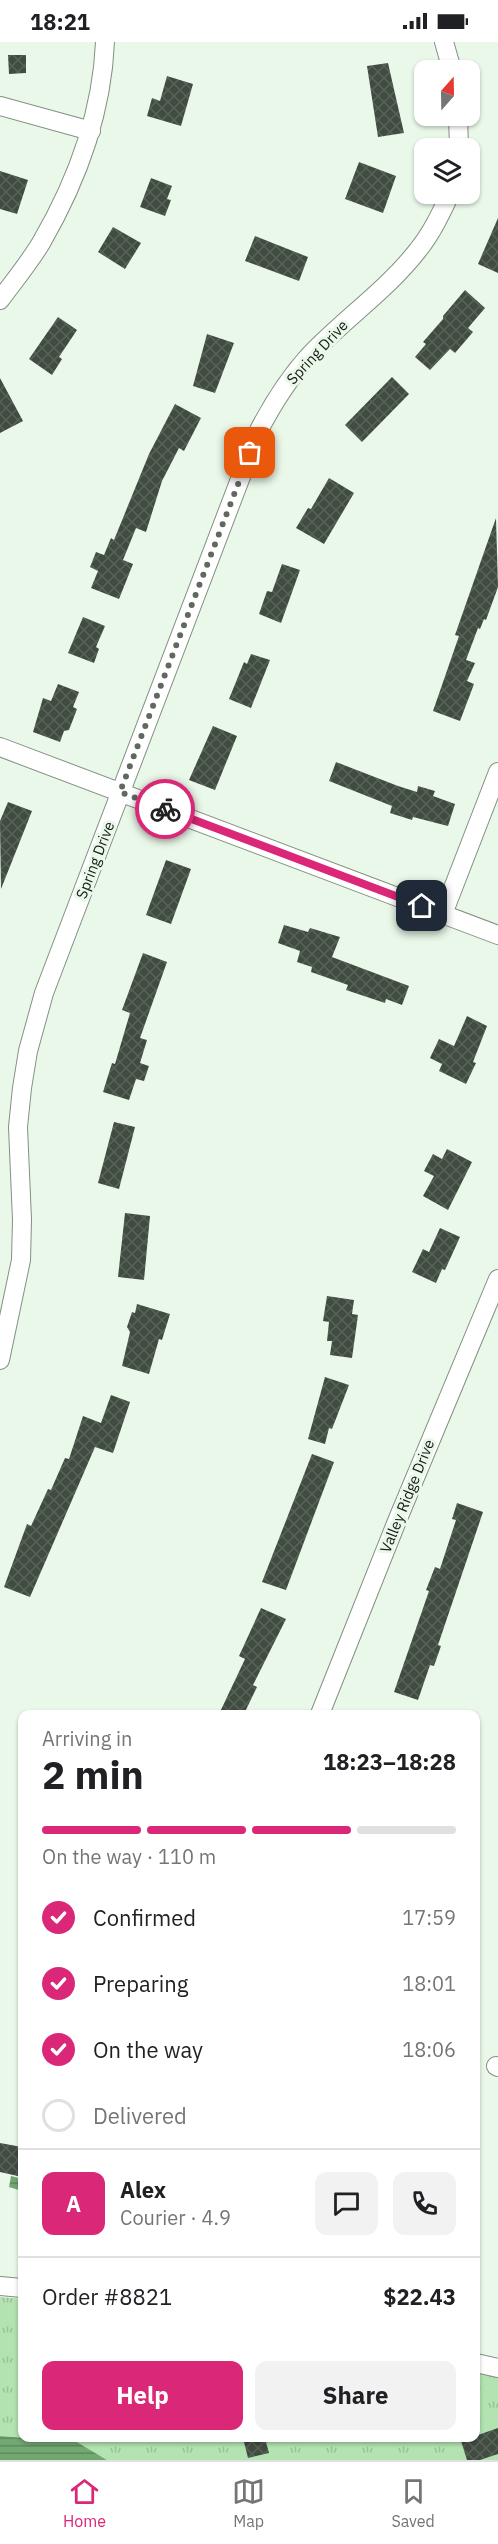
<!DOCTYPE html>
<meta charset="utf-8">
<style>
body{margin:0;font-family:"IBM Plex Sans",sans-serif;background:#f2f2f2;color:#202124;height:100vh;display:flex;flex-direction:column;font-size:22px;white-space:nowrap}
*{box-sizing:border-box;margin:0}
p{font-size:20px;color:#757577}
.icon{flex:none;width:33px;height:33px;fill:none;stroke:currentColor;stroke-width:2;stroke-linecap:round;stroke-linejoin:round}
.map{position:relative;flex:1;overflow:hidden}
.side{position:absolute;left:18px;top:1668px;width:462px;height:732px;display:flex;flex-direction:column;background:#fff;border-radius:12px;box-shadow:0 2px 4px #0004}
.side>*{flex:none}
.needle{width:39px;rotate:20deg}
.tools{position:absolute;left:414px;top:18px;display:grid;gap:12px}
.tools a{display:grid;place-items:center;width:66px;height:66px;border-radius:12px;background:#fff;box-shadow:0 2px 4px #0004;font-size:30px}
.pin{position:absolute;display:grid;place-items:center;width:51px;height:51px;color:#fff;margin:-26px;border-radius:12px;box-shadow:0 3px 9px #0006}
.courier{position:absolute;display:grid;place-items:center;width:60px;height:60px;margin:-30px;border:4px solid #db2777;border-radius:50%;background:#fff;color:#222;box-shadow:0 2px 8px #0007}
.headline em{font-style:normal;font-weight:800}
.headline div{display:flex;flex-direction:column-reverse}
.headline{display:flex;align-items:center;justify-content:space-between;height:102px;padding:0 24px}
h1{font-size:39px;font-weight:800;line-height:45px}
.bar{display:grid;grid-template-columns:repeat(4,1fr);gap:9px 6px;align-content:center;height:72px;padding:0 24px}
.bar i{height:8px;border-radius:4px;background:#e0e0e0}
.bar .selected{background:#db2777}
.bar p{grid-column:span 4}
.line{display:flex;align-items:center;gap:15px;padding:0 24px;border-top:2px solid #e0e0e0}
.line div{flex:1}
.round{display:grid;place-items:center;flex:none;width:63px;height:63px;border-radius:12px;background:#f2f2f2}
ol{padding:0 24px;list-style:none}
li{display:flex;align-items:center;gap:18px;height:66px}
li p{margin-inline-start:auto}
li .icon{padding:6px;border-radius:50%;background:#db2777;color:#fff;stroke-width:4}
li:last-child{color:#757577}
li i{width:33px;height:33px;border:3px solid #e0e0e0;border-radius:50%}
.cta{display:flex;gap:12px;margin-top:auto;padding:12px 24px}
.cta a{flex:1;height:69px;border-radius:12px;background:#db2777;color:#fff;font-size:24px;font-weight:800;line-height:69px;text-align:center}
.cta a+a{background:#f2f2f2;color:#202124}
.status{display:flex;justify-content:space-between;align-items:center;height:42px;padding:0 30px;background:#fff;direction:ltr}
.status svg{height:16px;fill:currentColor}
.tabs{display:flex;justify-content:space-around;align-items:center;height:84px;border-top:2px solid #e0e0e0;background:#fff;font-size:16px;color:#757577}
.tabs a{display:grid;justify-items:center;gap:3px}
.tabs .selected{color:#db2777}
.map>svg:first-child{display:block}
.park{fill:url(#park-tufts)}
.water{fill:url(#water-rules)}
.building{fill:url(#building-cross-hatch)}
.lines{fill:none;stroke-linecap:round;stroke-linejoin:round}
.minor-casing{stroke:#839083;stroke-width:20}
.minor{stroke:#fff;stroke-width:18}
.done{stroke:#60685f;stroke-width:6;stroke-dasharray:0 10.8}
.route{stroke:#db2777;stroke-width:8}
.labels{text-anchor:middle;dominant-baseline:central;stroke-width:6;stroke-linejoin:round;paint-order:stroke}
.street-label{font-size:15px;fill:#151a15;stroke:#eaf8e9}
</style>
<div class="status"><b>18:21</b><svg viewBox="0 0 49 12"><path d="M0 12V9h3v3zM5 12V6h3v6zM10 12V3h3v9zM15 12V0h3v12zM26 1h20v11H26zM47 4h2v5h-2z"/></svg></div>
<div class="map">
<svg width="498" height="2418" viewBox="0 0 498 2418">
<defs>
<pattern id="park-tufts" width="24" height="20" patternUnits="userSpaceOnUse" patternTransform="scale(1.5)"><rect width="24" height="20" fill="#b2e3b1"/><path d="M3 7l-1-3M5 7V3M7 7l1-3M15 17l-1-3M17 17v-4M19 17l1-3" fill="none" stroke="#98c297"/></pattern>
<pattern id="water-rules" width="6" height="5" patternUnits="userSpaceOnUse" patternTransform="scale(1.5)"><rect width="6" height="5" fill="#72a972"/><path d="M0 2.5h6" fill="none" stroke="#5c895c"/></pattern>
<pattern id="building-cross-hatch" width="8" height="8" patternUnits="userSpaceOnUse" patternTransform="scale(1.5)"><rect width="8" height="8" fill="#414c41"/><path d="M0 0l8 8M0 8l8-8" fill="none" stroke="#596259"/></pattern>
</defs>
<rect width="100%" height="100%" fill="#eaf8e9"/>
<path class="park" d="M0 2255 22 2257V2396H476V2326L498 2330V2418H107L77 2400 0 2394Z"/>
<path class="water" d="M11 2134 22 2137V2149L9 2145Z
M0 2394 77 2400 107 2418H0Z"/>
<path class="building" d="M8 13H26V31L9 32Z
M388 21 404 91 378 95 367 24Z
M167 34 193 42 181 84 147 74 152 56 160 59Z
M359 120 396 134 383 171 345 157Z
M0 129 28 138 17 172 0 167Z
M151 136 172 144 167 157 171 158 165 174 140 165Z
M498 176V231L478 222Z
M113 185 141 201 125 227 98 210Z
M255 194 308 215 299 239 245 219Z
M465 248 485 266 468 286 473 290 455 311 450 307 430 328 415 315 426 302 423 300 443 277V274Z
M58 275 77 288 59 315 62 317 52 333 29 317Z
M207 292 234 301 215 351 193 344Z
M392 335 409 352 362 400 345 383Z
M0 336 23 379 0 391Z
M175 362 201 376 184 409 179 406 162 439 146 490 136 486 123 518 133 522 119 557 91 546 98 529 90 525 96 510 104 513 111 496 114 498 149 412Z
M329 436 354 451 324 502 296 486 308 466 311 467Z
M496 476 498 545 486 578 484 577 480 587 478 586 466 618 475 621 467 639 474 642 460 679 433 669 459 594 455 593Z
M282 522 300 528 281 581 259 572 267 549 272 550Z
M83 575 105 584 96 605 99 607 94 621 68 611Z
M251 612 270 618 251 666 229 657 244 620 247 622Z
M58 642 79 650 73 665 77 667 69 688 64 689 60 700 33 690 43 656 51 659Z
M213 684 237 694 215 748 189 738Z
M336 720 398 744 417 750 418 744 435 749 433 754 455 762 448 784 413 775 412 778 390 771 392 764 329 739Z
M8 760 32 769 1 847 0 779Z
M166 818 191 827 171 882 146 873Z
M284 883 308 890 310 886 340 895 332 915 409 944 402 963 386 957 385 961 346 948 348 943 311 930 312 925 297 920 300 909 278 901Z
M143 911 167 920 140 996 147 998 140 1021 149 1024 144 1039 136 1037 129 1058 103 1050 112 1021 115 1022 130 971 122 968Z
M467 974 487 984 473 1020 476 1021 466 1042 439 1029 442 1022 430 1016 439 997 454 1004Z
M114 1080 135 1085 119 1147 98 1141Z
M447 1107 472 1120 448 1168 423 1154 434 1134 424 1129 433 1112 442 1117Z
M125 1171 150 1174 144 1238 118 1235Z
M440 1186 460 1195 445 1228 442 1227 436 1241 412 1230 423 1207 429 1210Z
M327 1254 354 1258 352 1272 358 1273 352 1316 330 1313 332 1299H327L329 1280 323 1279Z
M137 1262 170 1272 162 1298 159 1297 149 1332 122 1324 130 1290 127 1285 132 1270 135 1271Z
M325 1335 349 1343 332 1387 329 1386 325 1402 308 1397Z
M111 1353 130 1360 113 1411 95 1405 30 1555 4 1545 27 1482 31 1484 48 1447 51 1448 65 1416 69 1417 83 1374 101 1381Z
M312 1412 334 1420 286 1548 262 1540Z
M457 1461 483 1470 438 1603 441 1604 434 1624 430 1623 418 1658 394 1650 429 1549 426 1548 435 1525 440 1527 456 1478 452 1477Z
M261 1566 286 1577 253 1643 257 1645 244 1672H219L245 1617 239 1614Z
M0 2101 22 2105V2135L0 2130Z
M498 2386V2412L480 2418H467L461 2399Z
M243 2396H265L269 2411 248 2416Z"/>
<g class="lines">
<g class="minor-casing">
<path id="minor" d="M444 0 452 28
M0 64 91 89
M458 74 459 106
M0 258C14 239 29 221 41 201 77 139 102 72 105 0
M0 705 498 893
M443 872 498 730
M0 1318 21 1218 22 1178 18 1085 22 1046 28 1009 44 951 258 390C272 363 288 337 309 314 344 277 387 248 418 208 432 191 441 171 450 152
M320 1672 397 1479 498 1237
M496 2024 498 2025
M0 2244 22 2246
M476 2321 498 2326"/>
</g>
<use href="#minor" class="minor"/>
</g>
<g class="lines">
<path class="done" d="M165 767 120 750 250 411"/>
<path class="route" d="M165 767 422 864"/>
</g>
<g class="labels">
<g class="street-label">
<text transform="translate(317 310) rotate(-47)">Spring Drive</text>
<text transform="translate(95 818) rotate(-69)">Spring Drive</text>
<text transform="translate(407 1454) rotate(-68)">Valley Ridge Drive</text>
</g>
</g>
</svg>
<div class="tools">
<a><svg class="needle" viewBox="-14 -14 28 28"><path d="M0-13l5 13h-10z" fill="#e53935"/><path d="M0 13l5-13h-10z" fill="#757577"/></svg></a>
<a><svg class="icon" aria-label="layers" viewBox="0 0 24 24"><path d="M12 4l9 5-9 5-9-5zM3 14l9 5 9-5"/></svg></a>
</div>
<div class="pin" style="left:250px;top:411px;background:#ea580c"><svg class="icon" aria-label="bag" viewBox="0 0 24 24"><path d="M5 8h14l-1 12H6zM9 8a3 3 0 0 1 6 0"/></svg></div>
<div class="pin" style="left:422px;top:864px;background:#1f2937"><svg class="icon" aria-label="home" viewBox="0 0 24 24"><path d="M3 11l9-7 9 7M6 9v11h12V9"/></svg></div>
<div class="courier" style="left:165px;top:767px"><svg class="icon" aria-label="bike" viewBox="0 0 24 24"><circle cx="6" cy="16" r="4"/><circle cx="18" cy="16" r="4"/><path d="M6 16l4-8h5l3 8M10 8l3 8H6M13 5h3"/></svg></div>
<section class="side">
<div class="headline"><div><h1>2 min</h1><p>Arriving in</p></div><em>18:23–18:28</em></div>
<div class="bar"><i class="selected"></i><i class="selected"></i><i class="selected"></i><i></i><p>On the way · 110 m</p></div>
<ol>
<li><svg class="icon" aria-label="check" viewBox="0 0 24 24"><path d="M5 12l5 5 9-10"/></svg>Confirmed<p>17:59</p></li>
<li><svg class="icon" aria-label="check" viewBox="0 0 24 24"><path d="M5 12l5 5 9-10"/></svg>Preparing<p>18:01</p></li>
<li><svg class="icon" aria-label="check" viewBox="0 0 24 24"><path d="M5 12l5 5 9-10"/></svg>On the way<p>18:06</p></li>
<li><i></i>Delivered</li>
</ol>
<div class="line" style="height:108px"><b class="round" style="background:#db2777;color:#fff">A</b><div><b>Alex</b><p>Courier · 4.9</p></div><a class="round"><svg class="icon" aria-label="chat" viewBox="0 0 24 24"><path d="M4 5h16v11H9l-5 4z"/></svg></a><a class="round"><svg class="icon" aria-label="phone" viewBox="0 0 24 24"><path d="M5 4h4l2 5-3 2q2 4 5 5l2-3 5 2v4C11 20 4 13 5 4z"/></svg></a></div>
<div class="line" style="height:78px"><div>Order #8821</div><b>$22.43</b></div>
<div class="cta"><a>Help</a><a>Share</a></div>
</section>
</div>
<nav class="tabs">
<a class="selected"><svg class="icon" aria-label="home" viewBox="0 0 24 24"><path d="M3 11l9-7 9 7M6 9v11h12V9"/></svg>Home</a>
<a><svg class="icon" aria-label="map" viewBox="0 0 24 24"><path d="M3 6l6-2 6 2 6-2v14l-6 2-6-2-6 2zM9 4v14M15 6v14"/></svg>Map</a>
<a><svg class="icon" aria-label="saved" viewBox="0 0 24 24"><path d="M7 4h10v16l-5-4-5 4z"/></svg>Saved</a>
</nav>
